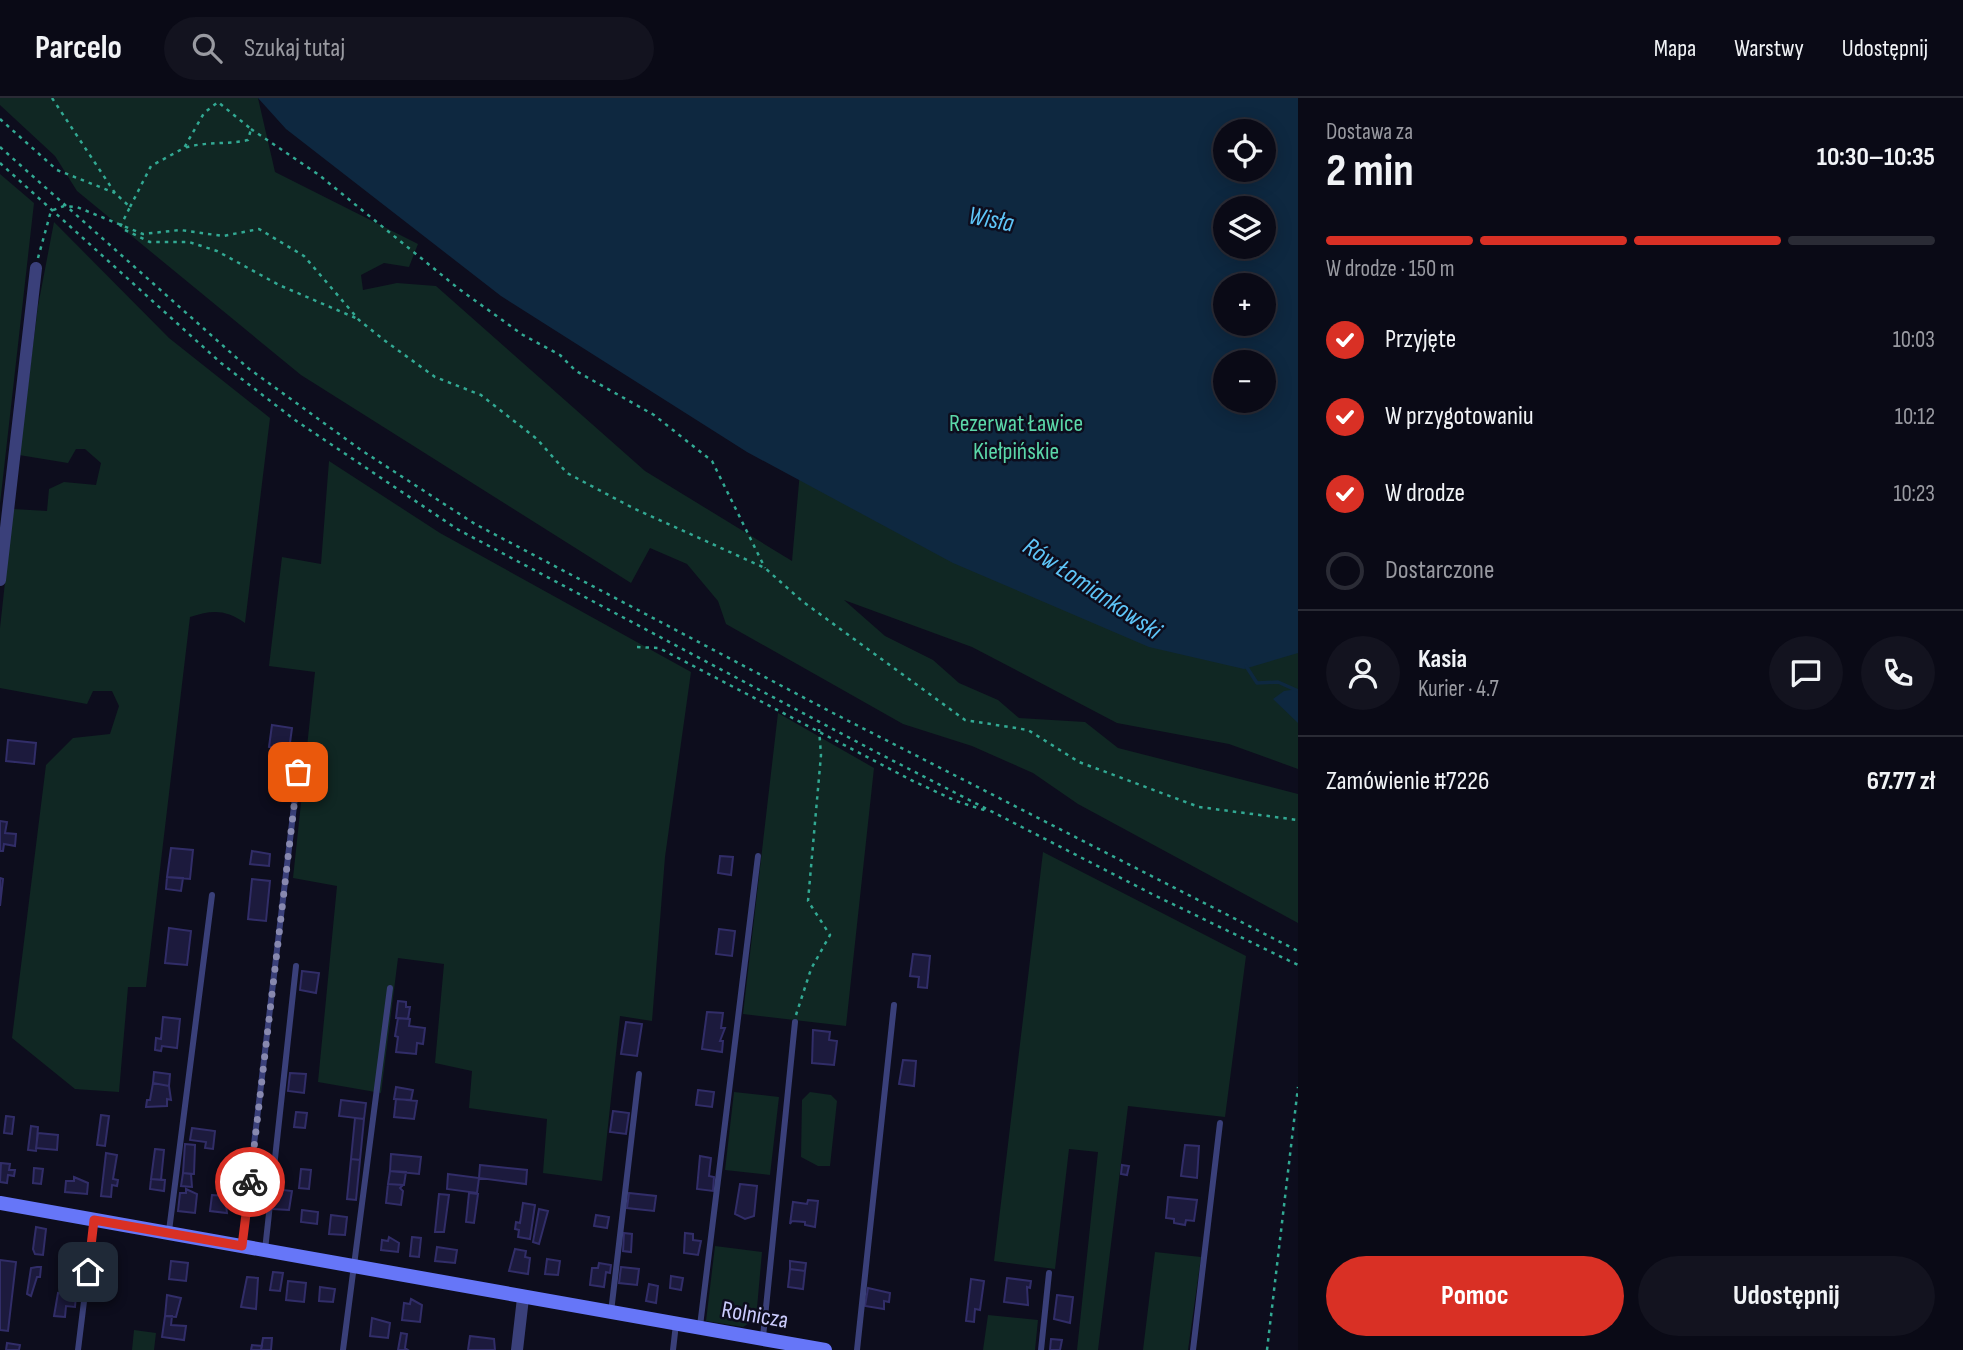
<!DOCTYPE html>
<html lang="pl">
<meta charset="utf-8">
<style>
body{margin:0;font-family:"Sofia Sans Condensed",sans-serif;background:#13131f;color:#f1f3f6;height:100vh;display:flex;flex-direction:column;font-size:26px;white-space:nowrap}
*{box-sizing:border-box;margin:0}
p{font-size:23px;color:#999aa1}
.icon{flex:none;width:38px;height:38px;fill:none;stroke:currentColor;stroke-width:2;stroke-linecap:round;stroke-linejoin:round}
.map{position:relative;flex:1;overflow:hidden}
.sheet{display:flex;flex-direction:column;background:#0a0a16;width:665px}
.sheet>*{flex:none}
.fabs{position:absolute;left:1213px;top:21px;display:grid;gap:14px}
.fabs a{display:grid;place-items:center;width:63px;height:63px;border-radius:50%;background:#0a0a16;box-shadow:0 4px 18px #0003,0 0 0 2px #2a2b35;font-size:35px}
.pin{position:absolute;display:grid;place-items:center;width:60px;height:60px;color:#fff;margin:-30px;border-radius:14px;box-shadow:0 4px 10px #0006}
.courier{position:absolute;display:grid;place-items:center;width:70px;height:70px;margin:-35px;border:5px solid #d93025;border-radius:50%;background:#fff;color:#222;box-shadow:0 2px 9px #0007}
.overview em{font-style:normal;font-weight:700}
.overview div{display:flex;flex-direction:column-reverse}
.overview{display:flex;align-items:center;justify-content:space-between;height:119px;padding:0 28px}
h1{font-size:46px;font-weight:700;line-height:52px}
.bar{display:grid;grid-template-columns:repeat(4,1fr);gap:10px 7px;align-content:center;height:84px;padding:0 28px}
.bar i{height:9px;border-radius:5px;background:#2a2b35}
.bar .current{background:#d93025}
.bar p{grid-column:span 4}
.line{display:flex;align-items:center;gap:18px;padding:0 28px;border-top:2px solid #2a2b35}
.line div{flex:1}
.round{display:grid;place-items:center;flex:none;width:74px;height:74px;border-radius:37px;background:#13131f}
ol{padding:0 28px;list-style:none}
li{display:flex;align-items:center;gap:21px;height:77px}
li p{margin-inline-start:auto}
li .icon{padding:7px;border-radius:50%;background:#d93025;color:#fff;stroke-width:4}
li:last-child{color:#999aa1}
li i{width:38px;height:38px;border:4px solid #2a2b35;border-radius:50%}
.button{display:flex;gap:14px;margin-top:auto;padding:14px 28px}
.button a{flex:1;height:80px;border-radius:42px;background:#d93025;color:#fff;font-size:28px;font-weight:700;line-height:80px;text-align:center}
.button a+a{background:#13131f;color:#f1f3f6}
header{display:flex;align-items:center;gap:42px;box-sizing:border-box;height:98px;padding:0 35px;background:#0a0a16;border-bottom:2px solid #2a2b35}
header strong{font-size:33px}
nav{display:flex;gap:38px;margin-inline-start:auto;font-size:24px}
.search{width:490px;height:63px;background:#13131f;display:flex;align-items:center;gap:18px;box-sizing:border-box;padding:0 24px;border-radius:38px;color:#999aa1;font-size:26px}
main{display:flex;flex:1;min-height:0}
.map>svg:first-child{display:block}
.green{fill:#102723;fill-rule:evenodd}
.water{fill:#0e2840;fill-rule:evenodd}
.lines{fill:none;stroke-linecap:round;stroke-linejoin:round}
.stream{stroke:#0e2840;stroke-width:3.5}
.building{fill:#1c1a3d;stroke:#312d68;stroke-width:2}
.path{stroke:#32a993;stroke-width:2.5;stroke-dasharray:3.5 5;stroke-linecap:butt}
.lane{stroke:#3a407a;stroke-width:6}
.street{stroke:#3a407a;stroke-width:12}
.secondary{stroke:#6676f8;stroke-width:14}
.done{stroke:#8889af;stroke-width:7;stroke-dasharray:0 12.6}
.route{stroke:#d93025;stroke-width:9}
.labels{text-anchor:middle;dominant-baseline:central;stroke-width:5;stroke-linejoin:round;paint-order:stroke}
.park-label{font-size:24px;fill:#5bd8a9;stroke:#0d0d1d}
.street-label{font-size:24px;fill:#cbccfd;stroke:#0d0d1d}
.water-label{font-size:26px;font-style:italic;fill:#5ec5f8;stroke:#0d0d1d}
</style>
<header>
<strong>Parcelo</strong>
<div class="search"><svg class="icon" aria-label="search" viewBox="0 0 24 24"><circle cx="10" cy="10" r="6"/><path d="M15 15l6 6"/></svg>Szukaj tutaj</div>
<nav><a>Mapa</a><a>Warstwy</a><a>Udostępnij</a></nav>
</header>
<main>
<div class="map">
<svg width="1298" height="1252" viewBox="0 0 1298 1252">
<rect width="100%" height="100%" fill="#0d0d1d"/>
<path class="green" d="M0 0H258L275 74 418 146 409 169 384 165 361 177 363 192 397 185 436 188 645 373 792 463 832 15 1298 0V671L1229 646 1117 625 972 549 844 502 885 538 933 562 959 585 998 602 1019 620 1085 624 1118 650 1298 696V825L1078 706 1033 675 972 648 903 626 726 526 718 503 687 466 650 450 631 485 301 277 77 93 55 58 0 7ZM1225 33H1264V72H1225ZM1225 110H1264V149H1225ZM1225 187H1264V226H1225ZM1225 264H1264V303H1225Z
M0 76 34 105 0 406Z
M54 124 169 240 270 320 245 525C225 511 212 512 190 519L146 889H128L119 994 75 991 12 940 46 667 73 640 110 636 119 608 112 593H93L87 606 0 590V530L13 411 47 413 49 391 64 384 96 387 101 365 85 351H76L68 365 19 357 38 208Z
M329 363 440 435 691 574 665 759 652 923 620 918 602 1083 543 1075 547 1021 469 1010 472 973 435 965 444 866 398 860 381 995 318 984 337 788 293 780 315 574 269 568 282 459 321 466Z
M778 615 874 670 846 928 743 916Z
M1043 754 1246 858 1225 1019 1128 1008 1098 1252H1077L1098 1054 1069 1051 1055 1171 994 1163Z
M734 994 779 999 770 1077 725 1072Z
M810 994 831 997 837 1003 830 1068H818L801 1059 802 1002Z
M715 1148 762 1154 756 1221 743 1229 706 1223Z
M1155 1154 1201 1159 1188 1252H1143Z
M988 1217 1038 1222 1035 1252H983Z
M134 1232 156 1235 154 1252H132Z"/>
<path class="water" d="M258 0H1298V555L1244 571 1149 549 953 465 747 354 501 198 286 31ZM1225 33H1264V72H1225ZM1225 110H1264V149H1225ZM1225 187H1264V226H1225ZM1225 264H1264V303H1225Z
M1298 591V625L1273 601 1284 593Z"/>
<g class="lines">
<path class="stream" d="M1246 568 1257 585 1278 584 1298 593"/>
</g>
<path class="building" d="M272 627 292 630 289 652 269 649Z
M8 642 36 645 34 666 6 663Z
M0 723 7 724 5 735 16 736 15 748 4 746 3 753H0Z
M171 750 193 752 190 781 167 779Z
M252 753 270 756 269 768 250 766Z
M720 758 733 759 731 777 718 775Z
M167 779 183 780 181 793 166 791Z
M0 780 3 781 0 808Z
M252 781 270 783 266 823 248 821Z
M169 830 191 833 187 867 165 865Z
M719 831 735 833 732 858 716 856Z
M913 856 930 858 927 890 918 889 919 879 910 878Z
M302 873 319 875 316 895 300 892Z
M398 903 406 904V909H410L408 921 396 920Z
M707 914 723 915 721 930H725L720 943H723L722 954 702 951Z
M163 919 180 921 177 950 162 948 161 953 155 952 156 940 161 941Z
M398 920 410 921 409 928 425 930 423 946 417 945 416 956 396 954 398 939 395 938Z
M626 924 642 926 637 958 621 956Z
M813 932 830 934 829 942 837 943 834 967 812 965Z
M903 962 916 963 914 988 899 986Z
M154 974 170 976 169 988 153 985Z
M290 975 306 976 304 995 288 993Z
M153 985 169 988 171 1002 167 1001V1008L146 1009 147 1002H150Z
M396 989 413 992 411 1002 394 1001Z
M698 992 714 994 712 1009 696 1007Z
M396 1001 417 1003 414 1021 394 1019Z
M341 1002 366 1005 364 1021 339 1018Z
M613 1013 629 1015 626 1036 610 1034Z
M296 1014 307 1015 305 1030 294 1029Z
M101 1017 109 1018 105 1048 97 1047Z
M6 1018 14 1019 12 1036 4 1035Z
M355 1020 364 1021 360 1062 351 1061Z
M31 1028 38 1029 36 1053 28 1052Z
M192 1030 215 1033 213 1051 205 1050 206 1044 190 1042Z
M38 1035 58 1037 57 1052 36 1050Z
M185 1046 195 1047 194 1076 183 1075Z
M1185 1047 1199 1048 1197 1080 1181 1078Z
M155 1051 164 1052 161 1082 151 1081Z
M106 1055 117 1057 113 1081 118 1082 117 1088 112 1087 111 1099 101 1098Z
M391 1056 421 1059 419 1076 390 1073Z
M700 1058 711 1060 709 1078 714 1079 713 1093 697 1091Z
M351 1061 360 1062 356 1102 347 1101Z
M1 1065 10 1066 9 1072H15L14 1078 8 1077 7 1085 0 1084Z
M480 1067 527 1072 526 1086 479 1080Z
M1122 1067 1129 1068 1127 1077 1121 1076Z
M34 1070 43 1071 41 1086 33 1085Z
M301 1071 311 1072 309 1091 299 1090Z
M390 1073 406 1074 404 1087 388 1086Z
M183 1075 191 1076 192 1089 181 1088Z
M448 1076 479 1080 477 1095 447 1091Z
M74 1079 88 1085 87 1096 65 1094 66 1083H74Z
M151 1081 165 1082 164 1093 150 1091Z
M388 1086 403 1087 400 1090 403 1093 401 1107 386 1105Z
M740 1086 757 1088 754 1118 745 1121 735 1116Z
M186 1091 197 1096 195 1115 178 1113 180 1095H186Z
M275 1091 292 1093 289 1112 273 1111Z
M469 1095 478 1096 474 1125 466 1124Z
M629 1095 656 1098 654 1113 627 1110Z
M439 1096 449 1097 444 1134H435Z
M212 1097 225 1098 227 1115 210 1113Z
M1168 1099 1197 1102 1194 1123 1186 1122 1185 1127 1174 1125V1121L1166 1120Z
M808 1102 818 1103 815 1129 805 1127V1124L792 1123 790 1126 793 1104 807 1106Z
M523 1105 535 1107 530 1141 518 1139 519 1132 515 1131 516 1124 520 1125Z
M539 1111 548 1113 539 1146 533 1144Z
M302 1112 318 1114 317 1126 301 1124Z
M331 1117 347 1119 345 1137 329 1136Z
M596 1117 609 1119 607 1130 594 1128Z
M36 1129 46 1131 43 1157 35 1156 33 1151Z
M624 1135 632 1136 631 1154 623 1153Z
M685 1135 693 1136V1142L701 1143 698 1157 684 1155Z
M389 1139 399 1145 398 1154 381 1152 382 1142 388 1143Z
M412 1139 421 1140 419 1159 410 1158Z
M437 1149 457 1152 455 1165 435 1163Z
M515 1151 526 1153 525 1159 530 1160 528 1176 509 1173Z
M547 1161 560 1163 558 1177 545 1176Z
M0 1162 16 1164 8 1233 0 1232Z
M171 1163 188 1165 186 1183 169 1181Z
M790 1163 806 1165 805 1173 790 1171Z
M599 1165 611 1167 610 1175 606 1174 604 1189 590 1187 592 1170H598Z
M37 1169H41L40 1179H37L31 1198 27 1196 31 1170Z
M99 1169 112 1170 109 1192 96 1191Z
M621 1169 639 1171 637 1187 619 1185Z
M790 1171 805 1173 803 1191 788 1189Z
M273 1174 283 1175 280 1193 270 1192Z
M671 1178 683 1180 681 1192 670 1190Z
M247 1179 258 1180 256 1211 241 1209Z
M1007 1180 1031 1183 1030 1190 1027 1189 1028 1207 1004 1204Z
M971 1181 984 1183 980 1212 975 1211 974 1224 966 1223Z
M288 1183 306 1185 304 1204 286 1202Z
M649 1186 658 1188 656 1205 646 1203Z
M320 1189 335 1191 333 1204 319 1203Z
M868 1190 890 1195 889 1204 884 1203V1211L865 1208Z
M65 1191 70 1192V1197L76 1198 75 1209 66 1208 65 1219 54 1218 58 1195 64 1196Z
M167 1197 181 1200 176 1219 165 1218Z
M1057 1197 1073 1199 1070 1225 1054 1221Z
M411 1201 422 1207 420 1224 402 1222 404 1205 410 1206Z
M165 1218H172L171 1227 186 1228 184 1242 162 1239Z
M372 1220 390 1225 388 1240 370 1238Z
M401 1235 407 1236 405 1250 408 1252H398Z
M470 1238 494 1241 495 1252H468Z
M263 1240H272L271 1252H261Z
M1051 1241 1062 1242 1060 1252H1050Z
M7 1245 20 1247 19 1252H6Z
M252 1247 262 1248 261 1252H251Z"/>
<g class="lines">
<path class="path" d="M52 0 115 95 130 109 120 129
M0 21 57 72 115 95
M251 31 319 77 459 191 523 237 560 257 576 273 654 317 712 363 765 470
M0 49 248 270 361 352 475 426 833 615 1298 853
M0 65 221 265 295 322 457 431 878 655 1152 796 1298 867
M130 109 151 68 184 50 204 15 218 4 251 31 248 42C226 47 206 43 184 50
M125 132 150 144H189L217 153 279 187 358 221
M38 160 51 113 64 108 77 109 143 136 180 132 223 138 259 131 304 158 359 222 384 242 435 279 481 297 537 341 567 375 633 410 765 470 802 503 965 622 1028 632 1079 664 1199 709 1298 722
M637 549 659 550 911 682 956 703 987 713
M796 917 811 871 830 837 808 803 821 657 819 631
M1267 1252 1298 989"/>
<path class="lane" d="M169 1133 212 797
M242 1148 298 674
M265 1152 296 868
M611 1214 639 976
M700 1228 758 758
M763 1239 795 924
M78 1252 94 1122
M343 1252 390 890
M673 1252 676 1226
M857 1252 894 907
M1041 1252 1049 1175
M1193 1252 1220 1025"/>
<path class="street" d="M0 482 36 170
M517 1252 523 1200"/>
<path class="secondary" d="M0 1105 825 1252"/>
</g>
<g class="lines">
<path class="done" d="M250 1084 298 674"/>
<path class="route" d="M88 1174 94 1122 242 1148 250 1084"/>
</g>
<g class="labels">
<g class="park-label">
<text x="1016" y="325">Rezerwat Ławice<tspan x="1016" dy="28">Kiełpińskie</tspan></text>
</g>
<g class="street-label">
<text transform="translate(755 1217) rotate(10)">Rolnicza</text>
</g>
<g class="water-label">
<text transform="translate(991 122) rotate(11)">Wisła</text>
<text transform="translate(1092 491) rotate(34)">Rów Łomiankowski</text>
</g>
</g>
</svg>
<div class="fabs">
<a><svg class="icon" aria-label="locate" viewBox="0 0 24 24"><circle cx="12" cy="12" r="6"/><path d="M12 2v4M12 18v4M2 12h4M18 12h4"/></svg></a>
<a><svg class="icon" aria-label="layers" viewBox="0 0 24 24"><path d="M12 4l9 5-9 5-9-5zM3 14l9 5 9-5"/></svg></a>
<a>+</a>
<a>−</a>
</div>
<div class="pin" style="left:298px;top:674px;background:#ea580c"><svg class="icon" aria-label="bag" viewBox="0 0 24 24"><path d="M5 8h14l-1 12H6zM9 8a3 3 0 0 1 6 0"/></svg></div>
<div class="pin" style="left:88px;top:1174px;background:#1f2937"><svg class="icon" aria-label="home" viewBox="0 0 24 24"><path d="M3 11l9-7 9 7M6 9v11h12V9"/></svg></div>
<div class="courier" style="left:250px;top:1084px"><svg class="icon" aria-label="bike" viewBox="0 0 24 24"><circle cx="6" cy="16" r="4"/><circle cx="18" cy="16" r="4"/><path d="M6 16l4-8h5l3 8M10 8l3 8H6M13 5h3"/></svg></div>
</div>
<section class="sheet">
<div class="overview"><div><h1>2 min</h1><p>Dostawa za</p></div><em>10:30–10:35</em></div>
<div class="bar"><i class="current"></i><i class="current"></i><i class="current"></i><i></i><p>W drodze · 150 m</p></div>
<ol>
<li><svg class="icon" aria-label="check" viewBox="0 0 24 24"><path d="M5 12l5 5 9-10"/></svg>Przyjęte<p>10:03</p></li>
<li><svg class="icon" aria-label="check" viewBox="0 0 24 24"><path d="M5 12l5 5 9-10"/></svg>W przygotowaniu<p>10:12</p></li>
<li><svg class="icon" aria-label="check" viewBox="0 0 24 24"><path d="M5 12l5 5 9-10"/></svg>W drodze<p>10:23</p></li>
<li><i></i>Dostarczone</li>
</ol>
<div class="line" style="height:126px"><a class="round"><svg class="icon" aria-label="person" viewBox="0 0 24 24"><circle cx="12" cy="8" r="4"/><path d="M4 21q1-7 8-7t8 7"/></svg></a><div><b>Kasia</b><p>Kurier · 4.7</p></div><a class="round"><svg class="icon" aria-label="chat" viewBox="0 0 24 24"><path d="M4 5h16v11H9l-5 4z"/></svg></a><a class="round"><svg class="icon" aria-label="phone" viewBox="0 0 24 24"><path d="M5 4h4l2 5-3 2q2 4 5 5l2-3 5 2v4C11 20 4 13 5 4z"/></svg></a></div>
<div class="line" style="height:91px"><div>Zamówienie #7226</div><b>67.77 zł</b></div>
<div class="button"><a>Pomoc</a><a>Udostępnij</a></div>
</section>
</main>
